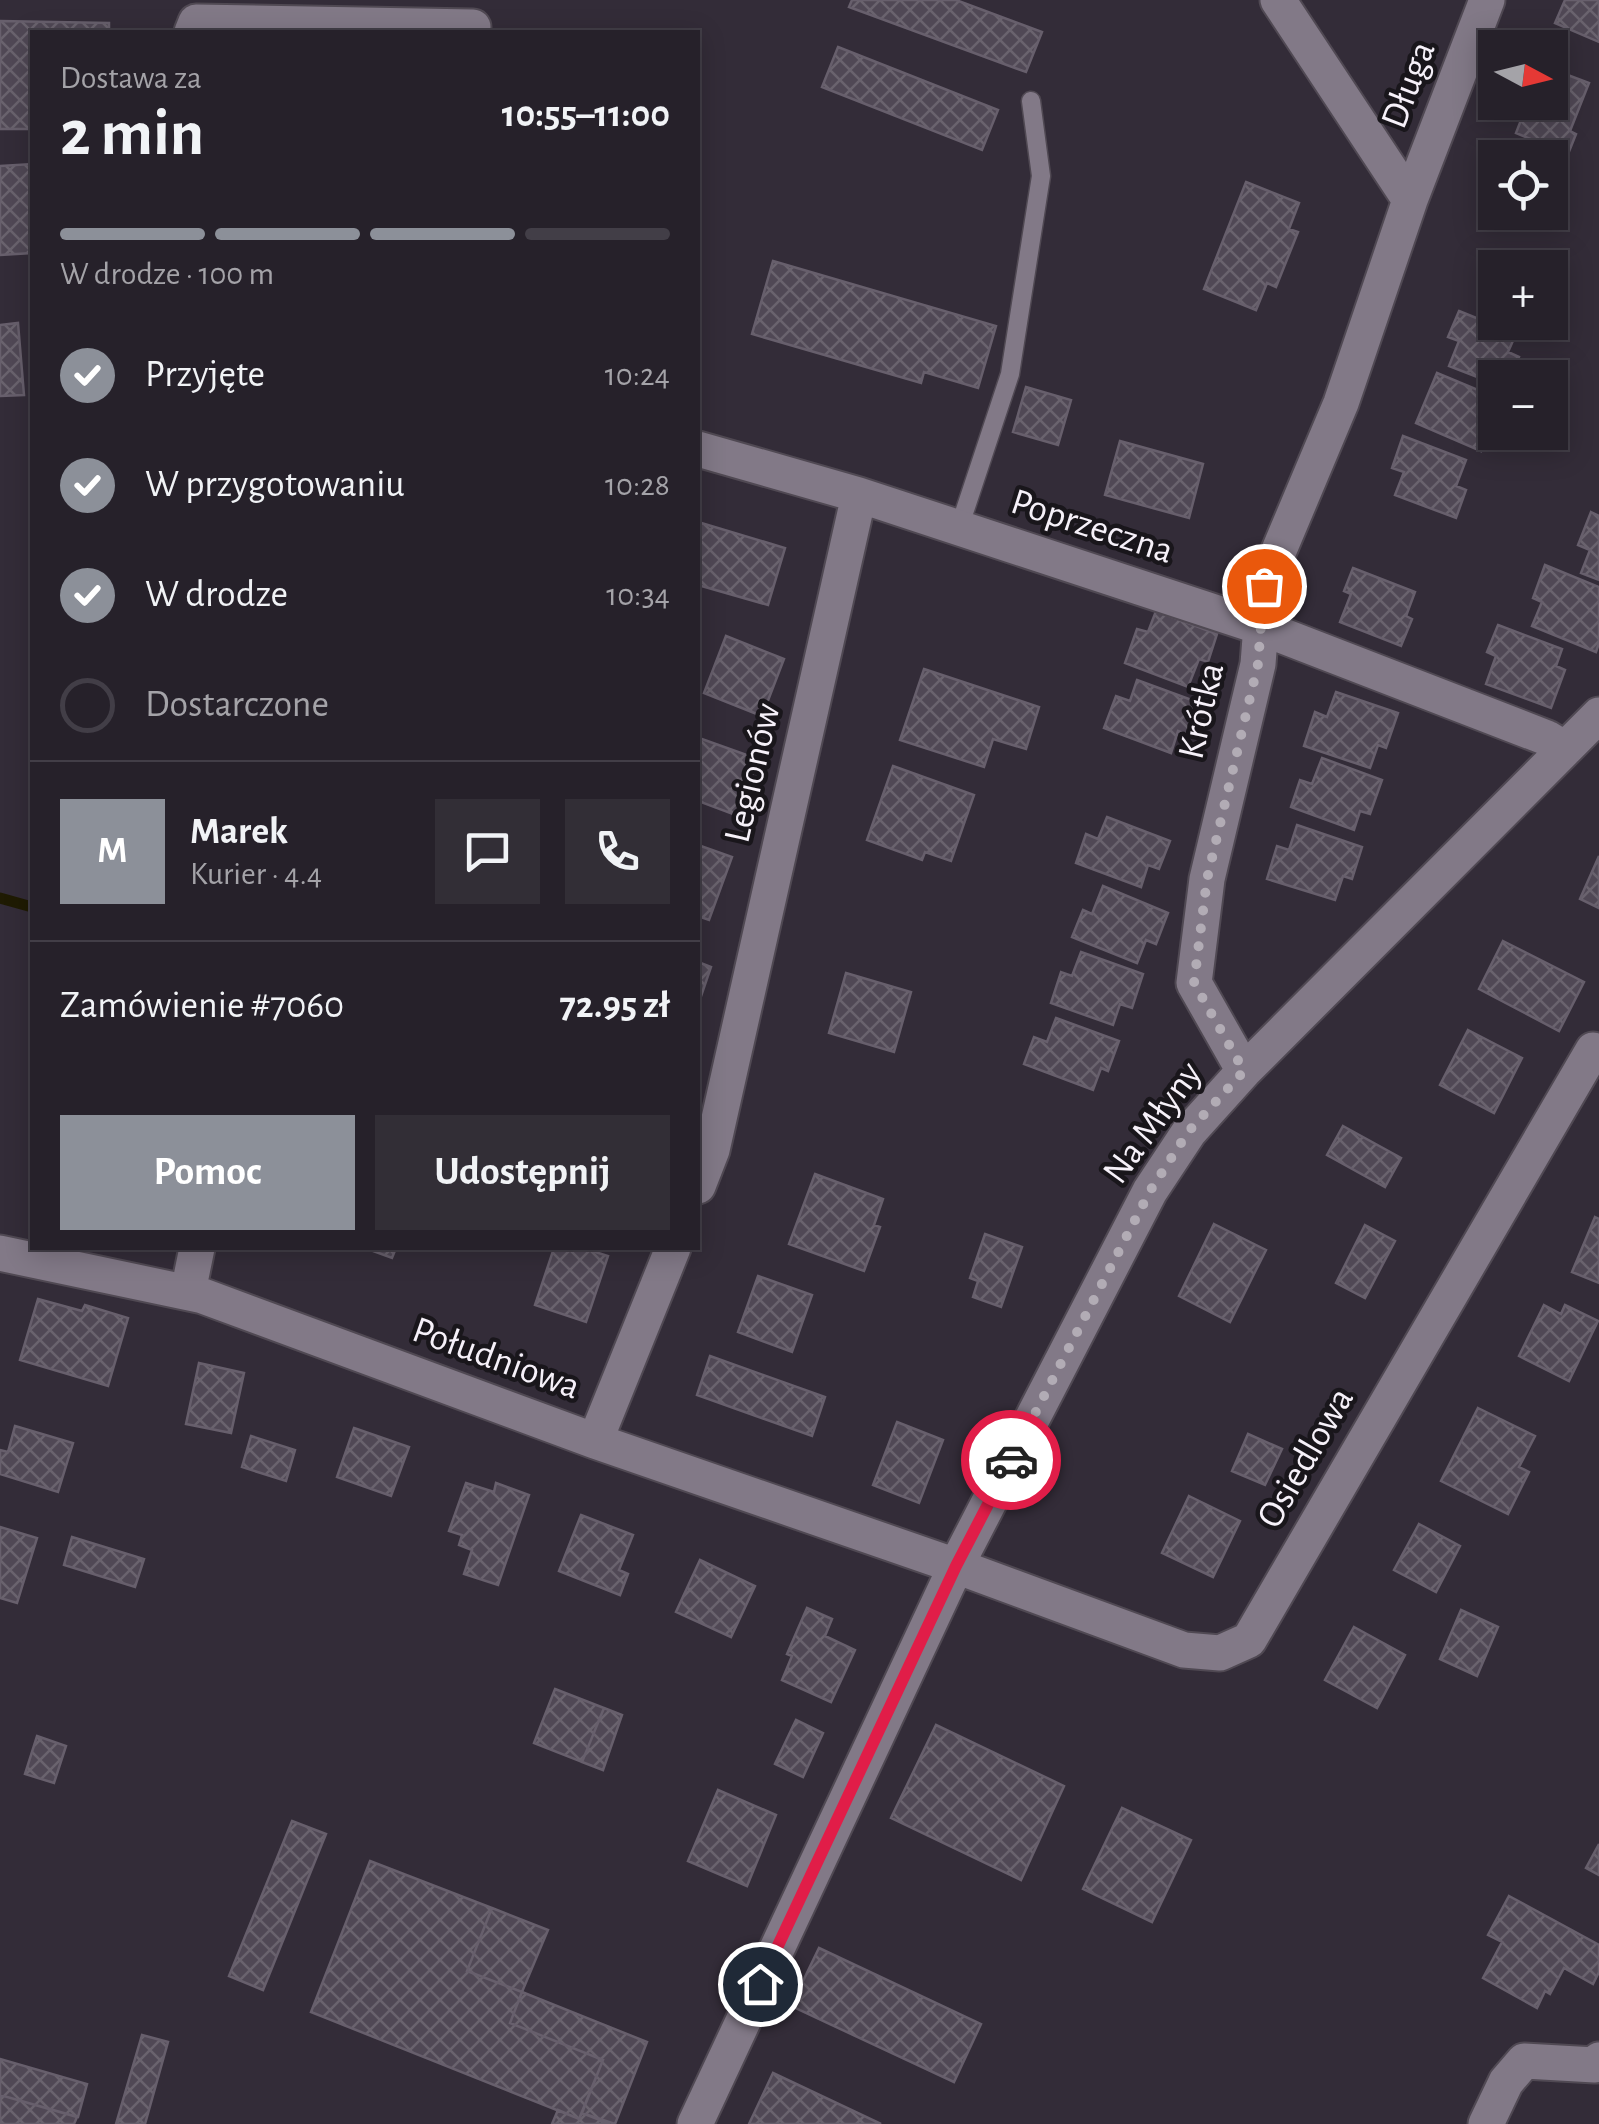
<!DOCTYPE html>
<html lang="pl">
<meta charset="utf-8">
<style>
body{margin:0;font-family:"Alegreya Sans",sans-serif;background:#322e36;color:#f1f3f6;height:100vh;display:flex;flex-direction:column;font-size:38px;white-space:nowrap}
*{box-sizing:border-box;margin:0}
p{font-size:32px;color:#a4a3a8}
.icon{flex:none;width:55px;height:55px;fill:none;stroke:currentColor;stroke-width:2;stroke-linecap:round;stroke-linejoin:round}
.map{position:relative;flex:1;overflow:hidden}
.drawer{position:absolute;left:30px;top:30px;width:670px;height:1220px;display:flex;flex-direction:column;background:#26212a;border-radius:0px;box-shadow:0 5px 25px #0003,0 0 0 2px #423e47}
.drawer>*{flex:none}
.needle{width:65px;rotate:97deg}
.fabs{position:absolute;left:1478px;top:30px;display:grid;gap:20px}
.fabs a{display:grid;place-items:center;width:90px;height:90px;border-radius:0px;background:#26212a;box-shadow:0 5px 25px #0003,0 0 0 2px #423e47;font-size:50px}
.pin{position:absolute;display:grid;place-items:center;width:85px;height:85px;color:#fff;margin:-42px;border:5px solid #fff;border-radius:50%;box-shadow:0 2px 10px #0007}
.courier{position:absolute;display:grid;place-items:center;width:100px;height:100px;margin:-50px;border:8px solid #e11d48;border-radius:50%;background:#fff;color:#222;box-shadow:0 2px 12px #0007}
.headline em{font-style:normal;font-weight:700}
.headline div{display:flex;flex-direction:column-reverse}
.headline{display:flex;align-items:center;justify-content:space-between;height:170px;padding:0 30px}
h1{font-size:65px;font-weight:700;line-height:75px}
.bar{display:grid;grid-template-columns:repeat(4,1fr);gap:15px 10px;align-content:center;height:120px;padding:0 30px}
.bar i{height:12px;border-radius:8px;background:#423e47}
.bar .current{background:#8c9099}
.bar p{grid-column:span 4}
.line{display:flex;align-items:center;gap:25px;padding:0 30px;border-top:2px solid #423e47}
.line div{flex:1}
.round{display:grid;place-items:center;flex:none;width:105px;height:105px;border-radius:0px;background:#322e36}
ol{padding:0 30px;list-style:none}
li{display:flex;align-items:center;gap:30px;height:110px}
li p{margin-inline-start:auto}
li .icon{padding:10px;border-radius:50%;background:#8c9099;color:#fff;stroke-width:4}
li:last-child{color:#a4a3a8}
li i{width:55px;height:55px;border:5px solid #423e47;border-radius:50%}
.primary-button{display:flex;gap:20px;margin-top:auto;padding:20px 30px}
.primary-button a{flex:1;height:115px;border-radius:0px;background:#8c9099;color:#fff;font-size:40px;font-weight:700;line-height:115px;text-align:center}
.primary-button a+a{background:#322e36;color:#f1f3f6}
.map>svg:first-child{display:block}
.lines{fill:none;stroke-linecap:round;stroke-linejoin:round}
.stream{stroke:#1f1b03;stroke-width:11}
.building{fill:url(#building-cross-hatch);stroke:#675f6c;stroke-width:2.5}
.lane-casing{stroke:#504953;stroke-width:21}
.street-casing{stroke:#504953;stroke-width:39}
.lane{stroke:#827987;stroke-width:18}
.street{stroke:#827987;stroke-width:35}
.done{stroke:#b2acb5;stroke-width:10;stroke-dasharray:0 18}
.route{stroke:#e11d48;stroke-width:12}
.labels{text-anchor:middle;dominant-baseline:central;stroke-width:9;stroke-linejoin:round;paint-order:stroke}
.street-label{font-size:38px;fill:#f6f1f9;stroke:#19161b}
</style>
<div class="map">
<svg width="1599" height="2124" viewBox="0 0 1599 2124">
<defs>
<pattern id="building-cross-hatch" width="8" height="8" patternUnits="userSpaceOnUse" patternTransform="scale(2.5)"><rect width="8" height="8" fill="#504855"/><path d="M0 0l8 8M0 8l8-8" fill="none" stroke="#6a636e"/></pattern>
</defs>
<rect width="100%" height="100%" fill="#332c38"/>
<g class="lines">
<path class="stream" d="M0 898 32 907"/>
</g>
<path class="building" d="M852 0H956L1042 32 1026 72 849 7Z
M1565 0H1599V42L1555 23Z
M0 21 109 23V32H32L30 129H0Z
M838 47 998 110 982 150 822 87Z
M1565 74 1589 83 1570 131 1576 134 1568 154 1516 133 1528 102H1550V77L1562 82Z
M32 164V253L0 255V166Z
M1246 182 1299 203 1289 229 1298 232 1276 287 1267 283 1256 310 1204 289Z
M773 261 996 326 978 388 924 372 921 383 752 334Z
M1459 311 1516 334 1508 352 1519 357 1511 378H1495V384L1449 366 1459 341 1448 337Z
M18 323 24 395 0 396V325Z
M1437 373 1495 397V417L1481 451 1416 423Z
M1026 387 1071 400 1058 445 1013 432Z
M1403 436 1466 460 1456 486 1466 490 1456 518 1395 495 1404 472 1392 468Z
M1120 441 1203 464 1189 518 1105 495Z
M1591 512 1599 516V580L1581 573 1590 550 1578 545Z
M698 522 785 548 768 605 698 585Z
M1545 565 1599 587V643L1596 652 1532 626 1542 602 1533 598Z
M1353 568 1415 592 1406 616 1412 619 1401 646 1340 622 1351 594 1344 591Z
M1156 611 1217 634 1208 662 1199 659 1188 687 1125 663 1137 629 1148 632Z
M1498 625 1562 649 1556 666 1565 670 1551 708 1486 684 1496 656 1487 652Z
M726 636 784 659 762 716 704 693Z
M924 669 1039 707 1026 749 993 739 984 767 900 740Z
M1137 680 1200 703 1188 735 1178 731 1171 753 1104 728 1116 696 1130 701Z
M1336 692 1398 713 1386 748 1378 745 1370 768 1304 746 1315 712 1327 717Z
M699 738 758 759 738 816 698 801Z
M1322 758 1382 780 1370 814 1360 811 1354 830 1291 807 1300 780 1312 784Z
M893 766 974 795 951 861 925 852 922 860 867 840Z
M1107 817 1170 841 1159 869 1148 865 1141 887 1076 863 1086 834 1098 839Z
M1297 825 1362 847 1352 879 1343 876 1335 900 1267 879 1277 846 1289 850Z
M698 845 732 857 709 920 698 916Z
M1599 856V908L1580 899Z
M1103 886 1168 913 1156 944 1146 940 1137 963 1072 937 1083 910 1092 914Z
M1503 941 1584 982 1559 1031 1479 989Z
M1081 952 1143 974 1132 1008 1120 1004 1113 1025 1051 1003 1061 972 1072 976Z
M698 962 711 967 698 1005Z
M846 973 911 992 894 1052 829 1033Z
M1056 1018 1119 1041 1108 1071 1101 1068 1093 1090 1024 1064 1034 1037 1047 1042Z
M1468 1030 1522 1058 1494 1113 1440 1085Z
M1343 1126 1401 1158 1385 1187 1327 1155Z
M815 1174 883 1199 874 1225 880 1227 864 1271 789 1244Z
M1595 1217 1599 1219V1283L1572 1272Z
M1214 1224 1266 1250 1230 1322 1179 1296Z
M1365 1225 1395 1241 1365 1298 1336 1283Z
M985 1234 1022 1247 1001 1307 973 1297 978 1281 970 1278Z
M365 1248H396L392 1258Z
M554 1248H583L608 1256 586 1322 535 1305Z
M758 1276 812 1295 792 1352 738 1332Z
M38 1299 82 1311 85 1305 128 1318 108 1386 20 1360Z
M1544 1305 1561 1314 1565 1305 1598 1321 1569 1381 1519 1356Z
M710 1356 825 1397 812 1436 697 1395Z
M199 1363 244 1373 231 1433 186 1424Z
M1478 1408 1535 1436 1519 1467 1529 1472 1508 1514 1441 1481Z
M897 1422 943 1440 919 1503 873 1485Z
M15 1426 73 1443 58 1492 0 1474V1450L8 1452Z
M354 1428 409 1447 391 1496 337 1477Z
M1248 1434 1282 1449 1265 1485 1232 1471Z
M251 1436 295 1450 286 1481 242 1467Z
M466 1483 494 1492 496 1483 529 1495 498 1585 464 1574 472 1550 459 1545 462 1535 449 1531Z
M1189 1496 1240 1521 1213 1577 1162 1553Z
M581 1515 633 1535 619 1570 628 1574 620 1595 559 1571Z
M1419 1524 1460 1546 1436 1592 1394 1570Z
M0 1527 37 1538 17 1603 0 1598Z
M72 1537 144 1559 135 1587 64 1565Z
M700 1560 755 1586 731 1637 676 1612Z
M807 1608 832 1619 825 1636 855 1650 831 1702 782 1680 792 1656 787 1654Z
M1461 1610 1498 1627 1477 1676 1440 1659Z
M1354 1627 1405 1655 1377 1708 1325 1680Z
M555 1689 604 1708 582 1762 534 1743Z
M604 1708 622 1715 603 1770 582 1762Z
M796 1720 823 1733 803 1777 775 1764Z
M936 1725 1064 1786 1021 1880 891 1818Z
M37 1736 66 1746 54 1783 25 1774Z
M718 1790 776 1815 747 1886 688 1861Z
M1122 1808 1191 1840 1152 1922 1083 1889Z
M292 1821 326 1834 263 1990 229 1976Z
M1599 1844V1875L1586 1868Z
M370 1861 492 1908 467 1971 522 1992 510 2023 603 2060 579 2119 311 2012Z
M1509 1896 1599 1945V1972L1593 1984 1564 1968 1550 1994 1545 1991 1537 2008 1483 1978 1502 1942 1488 1935Z
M492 1908 548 1930 522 1992 467 1971Z
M819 1948 981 2024 954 2082 791 2006Z
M522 1992 647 2042 615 2124 582 2113 603 2060 510 2023Z
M142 2035 168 2042 145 2124H116Z
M0 2059 87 2084 78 2117 0 2095Z
M773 2073 881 2124H749Z
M0 2095 77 2117 74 2124H0Z
M558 2110 579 2119 582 2113 610 2124H552Z"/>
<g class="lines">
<g class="lane-casing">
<path id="lane" d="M959 528 1010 374 1041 176 1031 101"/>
</g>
<g class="street-casing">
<path id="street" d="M1278 0 1410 200
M192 32 196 22 473 27
M698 449 859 495 1260 627 1547 738 1565 749
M1244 1071 1194 983 1207 879 1258 664 1264 586 1341 403 1410 200 1487 0
M698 1186 712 1150 859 495
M0 1253 203 1296 595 1441 956 1566 1184 1650 1220 1653 1249 1640 1593 1050
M188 1292 197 1248
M595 1441 673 1248
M695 2124 956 1566 1150 1191 1189 1132 1244 1071 1599 715
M1486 2124 1506 2082 1524 2061 1595 2065 1599 2060"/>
</g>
<use href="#lane" class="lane"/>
<use href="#street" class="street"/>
</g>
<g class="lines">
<path class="done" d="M1011 1460 1150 1191 1188 1132 1244 1071 1194 983 1207 879 1258 664 1264 586"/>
<path class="route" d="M760 1984 956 1566 1011 1460"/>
</g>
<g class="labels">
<g class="street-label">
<text transform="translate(1409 85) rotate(-69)">Długa</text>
<text transform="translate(1092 527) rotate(18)">Poprzeczna</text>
<text transform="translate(1202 711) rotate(-77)">Krótka</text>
<text transform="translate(753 773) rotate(-77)">Legionów</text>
<text transform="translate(1153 1123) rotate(-54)">Na Młyny</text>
<text transform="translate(496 1359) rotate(20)">Południowa</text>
<text transform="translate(1306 1458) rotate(-60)">Osiedlowa</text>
</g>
</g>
</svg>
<div class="fabs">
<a><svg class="needle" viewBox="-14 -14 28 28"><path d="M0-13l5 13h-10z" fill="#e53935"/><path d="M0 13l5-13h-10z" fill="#a4a3a8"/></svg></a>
<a><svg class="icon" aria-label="locate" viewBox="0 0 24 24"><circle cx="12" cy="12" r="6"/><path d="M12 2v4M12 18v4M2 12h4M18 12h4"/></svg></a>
<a>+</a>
<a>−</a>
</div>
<div class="pin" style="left:1264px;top:586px;background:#ea580c"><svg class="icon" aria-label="bag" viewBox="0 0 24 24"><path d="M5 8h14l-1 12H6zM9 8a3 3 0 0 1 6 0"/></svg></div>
<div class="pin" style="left:760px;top:1984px;background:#1f2937"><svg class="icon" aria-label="home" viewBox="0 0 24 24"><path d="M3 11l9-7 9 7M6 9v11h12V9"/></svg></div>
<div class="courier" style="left:1011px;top:1460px"><svg class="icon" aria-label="car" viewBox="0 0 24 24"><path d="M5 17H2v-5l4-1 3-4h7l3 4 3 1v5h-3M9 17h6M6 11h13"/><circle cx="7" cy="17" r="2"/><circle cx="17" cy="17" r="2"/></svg></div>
<section class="drawer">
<div class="headline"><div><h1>2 min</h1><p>Dostawa za</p></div><em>10:55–11:00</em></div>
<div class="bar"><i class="current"></i><i class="current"></i><i class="current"></i><i></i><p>W drodze · 100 m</p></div>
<ol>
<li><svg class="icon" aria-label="check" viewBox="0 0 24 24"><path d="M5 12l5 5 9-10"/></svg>Przyjęte<p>10:24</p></li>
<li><svg class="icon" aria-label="check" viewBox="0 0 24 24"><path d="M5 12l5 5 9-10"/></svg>W przygotowaniu<p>10:28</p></li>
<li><svg class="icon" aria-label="check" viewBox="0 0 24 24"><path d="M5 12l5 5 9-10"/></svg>W drodze<p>10:34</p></li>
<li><i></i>Dostarczone</li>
</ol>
<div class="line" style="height:180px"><b class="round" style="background:#8c9099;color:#fff">M</b><div><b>Marek</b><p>Kurier · 4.4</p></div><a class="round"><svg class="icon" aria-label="chat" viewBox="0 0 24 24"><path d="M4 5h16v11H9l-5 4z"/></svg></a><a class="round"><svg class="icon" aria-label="phone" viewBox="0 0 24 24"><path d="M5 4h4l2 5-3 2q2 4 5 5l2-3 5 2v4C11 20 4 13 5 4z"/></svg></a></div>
<div class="line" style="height:130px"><div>Zamówienie #7060</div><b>72.95 zł</b></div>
<div class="primary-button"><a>Pomoc</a><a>Udostępnij</a></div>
</section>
</div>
